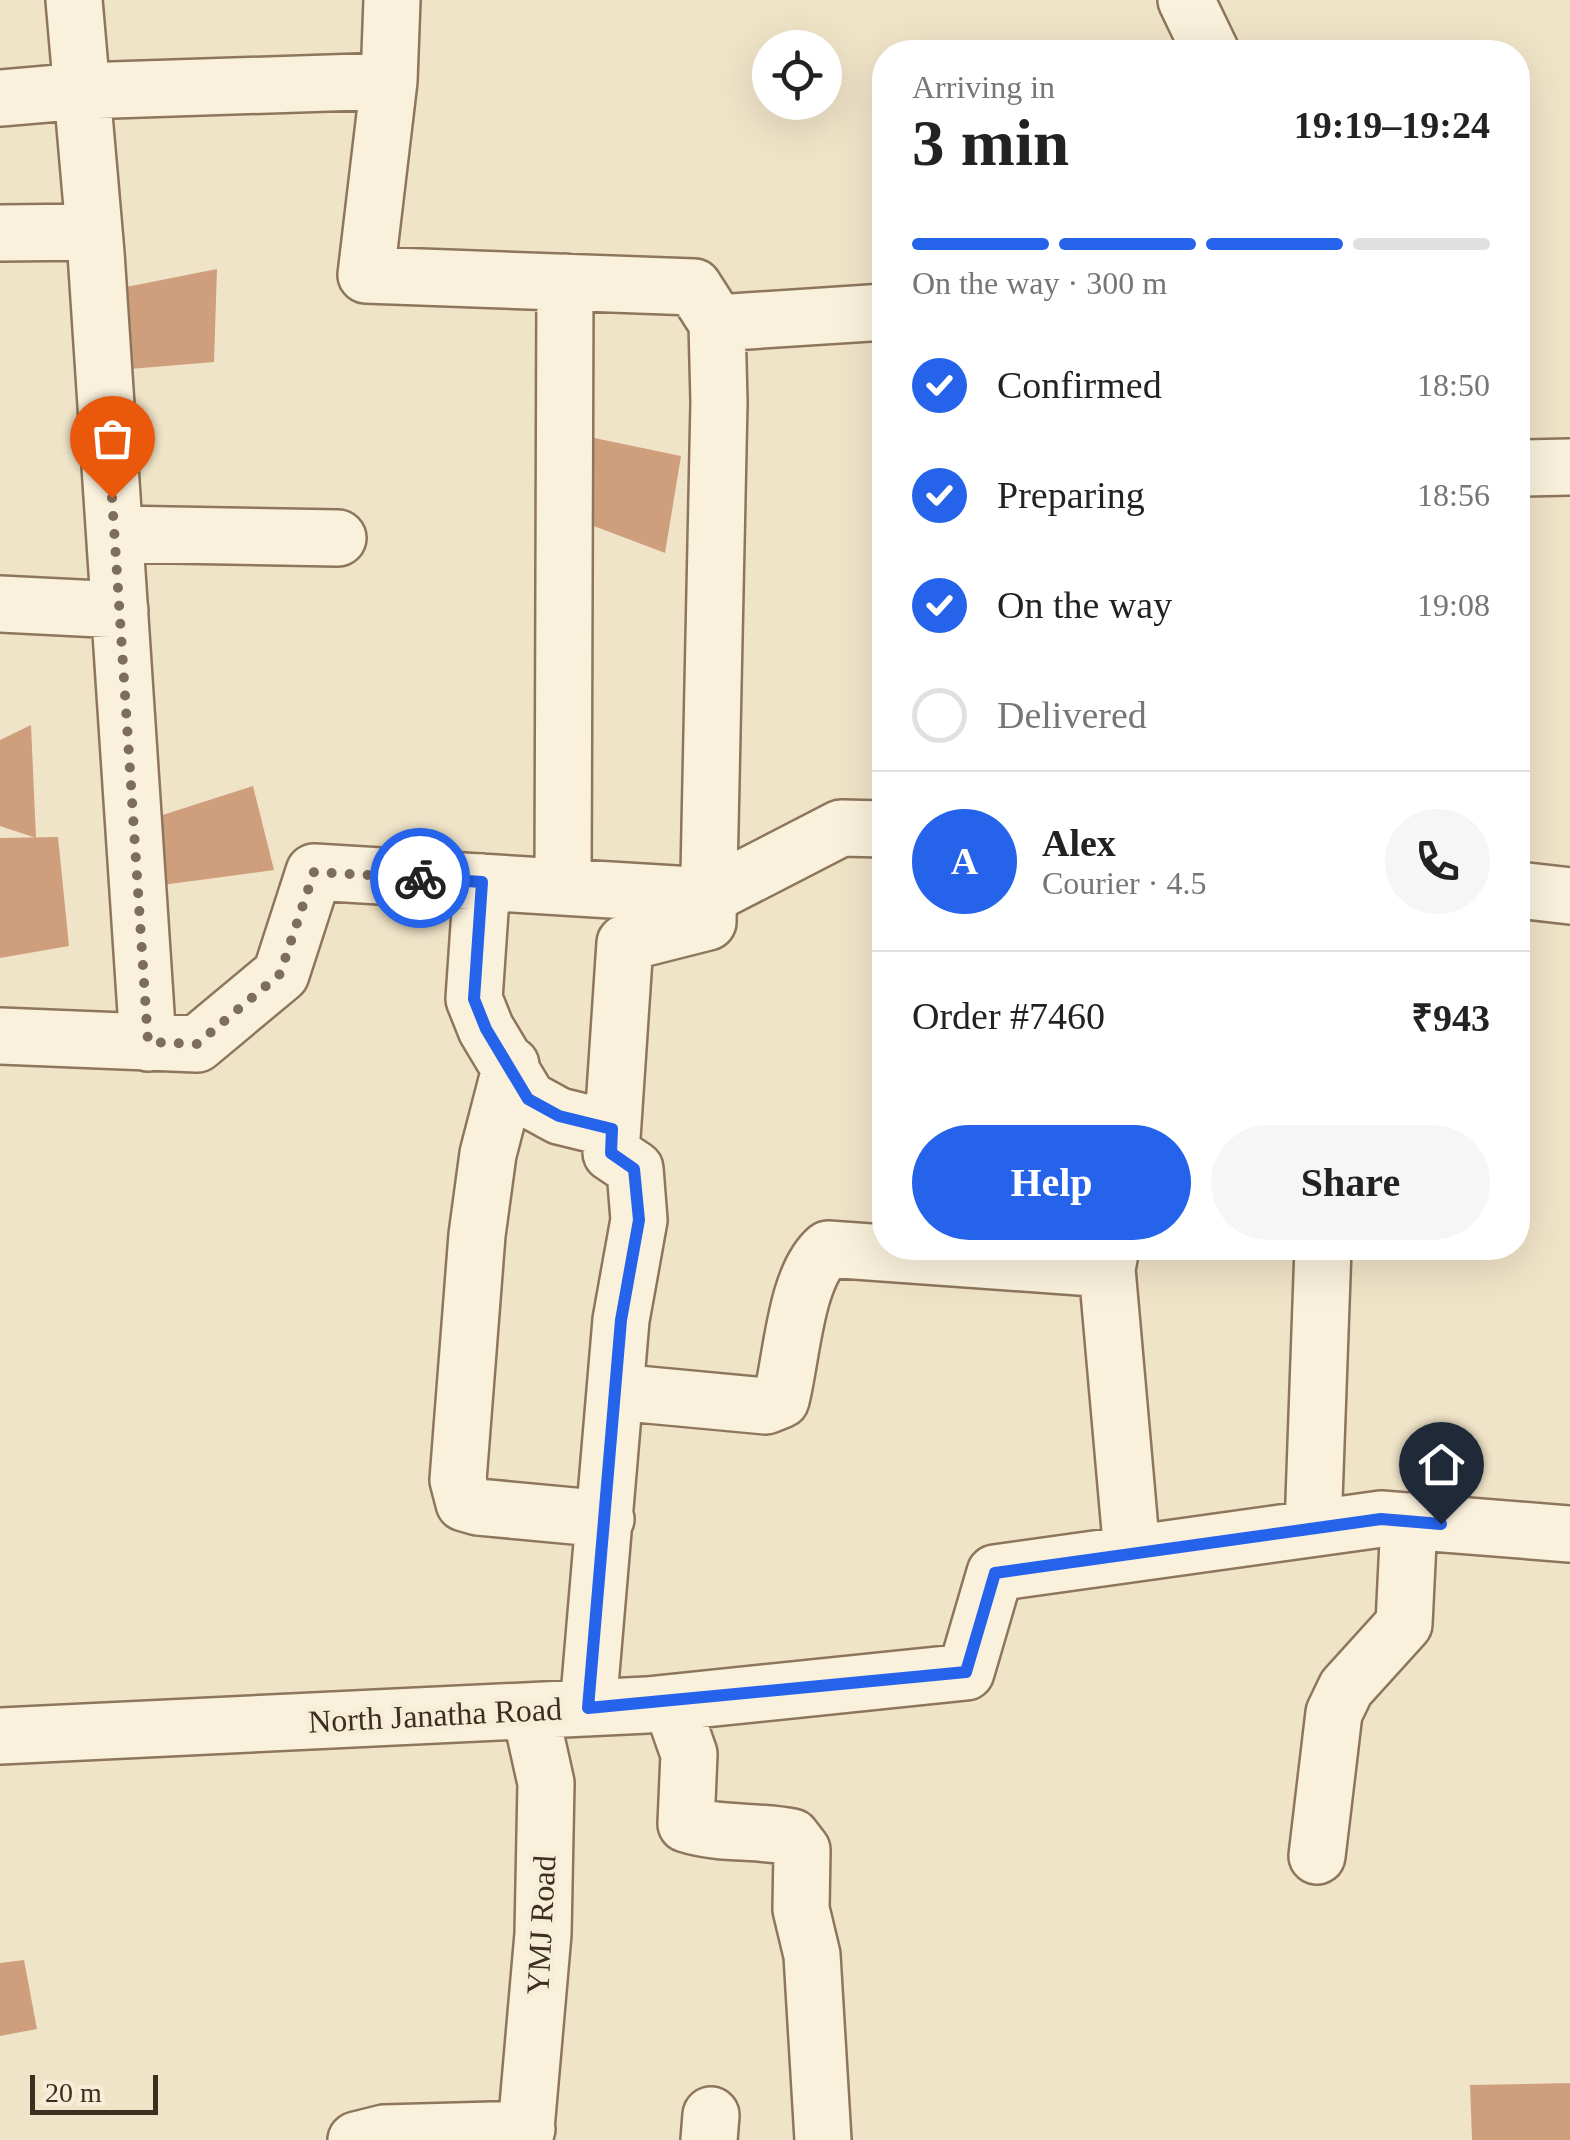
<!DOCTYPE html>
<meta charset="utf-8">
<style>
body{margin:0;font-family:"Times New Roman",serif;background:#f6f6f6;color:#222;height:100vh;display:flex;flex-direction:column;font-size:38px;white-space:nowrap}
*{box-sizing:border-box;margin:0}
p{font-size:32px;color:#767676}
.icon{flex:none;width:55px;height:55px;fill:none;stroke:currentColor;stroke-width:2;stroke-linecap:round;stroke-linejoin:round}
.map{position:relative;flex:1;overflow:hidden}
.panel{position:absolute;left:872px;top:40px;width:658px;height:1220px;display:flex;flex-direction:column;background:#fff;border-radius:40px;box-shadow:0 10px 40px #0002}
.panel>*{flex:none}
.controls{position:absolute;left:752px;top:30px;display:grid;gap:20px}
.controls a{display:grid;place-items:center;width:90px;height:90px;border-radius:50%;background:#fff;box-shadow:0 10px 40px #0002;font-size:50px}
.scale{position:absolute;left:30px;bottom:25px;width:128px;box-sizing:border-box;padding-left:10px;border:5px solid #3d2e20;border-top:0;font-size:28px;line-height:35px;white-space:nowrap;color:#3d2e20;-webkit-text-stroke:8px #f7eed8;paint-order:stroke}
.pin{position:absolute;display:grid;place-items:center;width:85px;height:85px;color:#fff;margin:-102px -42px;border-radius:50% 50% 50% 0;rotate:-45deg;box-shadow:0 0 10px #0007}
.pin .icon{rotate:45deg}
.courier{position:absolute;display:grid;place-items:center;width:100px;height:100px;margin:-50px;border:8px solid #2563eb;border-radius:50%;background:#fff;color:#222;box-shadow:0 2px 12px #0007}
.head em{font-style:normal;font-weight:700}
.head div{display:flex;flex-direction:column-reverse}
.head{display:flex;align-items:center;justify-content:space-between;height:170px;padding:0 40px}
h1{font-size:65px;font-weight:700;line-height:75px}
.bar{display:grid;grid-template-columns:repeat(4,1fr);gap:15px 10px;align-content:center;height:120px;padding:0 40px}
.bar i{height:12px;border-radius:8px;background:#e0e0e0}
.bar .current{background:#2563eb}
.bar p{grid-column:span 4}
.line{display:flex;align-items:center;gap:25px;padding:0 40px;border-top:2px solid #e0e0e0}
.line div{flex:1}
.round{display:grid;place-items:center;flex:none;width:105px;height:105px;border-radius:52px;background:#f6f6f6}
ol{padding:0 40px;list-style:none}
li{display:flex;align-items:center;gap:30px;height:110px}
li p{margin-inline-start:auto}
li .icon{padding:10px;border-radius:50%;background:#2563eb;color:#fff;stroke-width:4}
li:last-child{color:#767676}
li i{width:55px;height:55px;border:5px solid #e0e0e0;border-radius:50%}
.primary-button{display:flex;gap:20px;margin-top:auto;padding:20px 40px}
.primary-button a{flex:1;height:115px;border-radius:60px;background:#2563eb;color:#fff;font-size:40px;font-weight:700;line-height:115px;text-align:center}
.primary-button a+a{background:#f6f6f6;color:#222}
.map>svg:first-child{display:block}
.building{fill:#cf9f7d}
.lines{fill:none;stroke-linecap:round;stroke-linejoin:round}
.minor-casing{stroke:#8d765c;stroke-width:60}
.minor{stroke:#faf1dc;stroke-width:55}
.done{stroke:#7c6e5b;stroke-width:10;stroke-dasharray:0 18}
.route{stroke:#2563eb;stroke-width:12}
.labels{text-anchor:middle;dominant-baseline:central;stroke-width:9;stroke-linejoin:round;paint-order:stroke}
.street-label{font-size:32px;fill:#3d2e20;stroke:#f7eed8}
</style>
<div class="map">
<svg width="1570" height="2140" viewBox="0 0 1570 2140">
<rect width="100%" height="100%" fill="#f0e4c8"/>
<path class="building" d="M217 269 214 362 130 369 111 290Z
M575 434 681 456 665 553 578 520Z
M31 725 36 838 0 826V740Z
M253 786 274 870 162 885 150 819Z
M58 837 69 946 0 958V838Z
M24 1960 37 2029 0 2036V1963Z
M1570 2083V2140H1472L1470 2085Z"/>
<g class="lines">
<g class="minor-casing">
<path id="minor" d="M74 0 96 253 148 1043
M1186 0 1211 52
M389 81 392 0
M0 98 82 91 389 81 366 275 694 287 717 323 885 312
M0 233 94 232
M1518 468 1570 467
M115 534 338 538
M0 604 120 610
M482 882 474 999 486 1029 528 1099 559 1116 612 1129
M563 887 565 282
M1518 890 1570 896
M0 1036 197 1044 281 974 314 872 709 896 841 828 885 829
M511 1065 488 1154 477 1235 458 1480 464 1503 478 1507 606 1519
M1111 1248 1107 1269 1132 1553
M616 1392 766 1406 781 1400C792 1358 795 1277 828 1249L1107 1269
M1313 1528 1323 1248
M671 1703 689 1754 686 1824C720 1835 757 1830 792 1837L802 1850 801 1909 812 1955 823 2140
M588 1708 621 1320 639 1220 635 1169 611 1153 625 943 708 922 719 402 717 323
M0 1736 647 1705 966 1672 995 1573 1381 1519 1570 1534
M1317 1856 1334 1713 1346 1688 1404 1624 1409 1521
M356 2140 384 2133 527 2129
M525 2140 543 1934 546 1783 530 1711
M709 2140 711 2115"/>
</g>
<use href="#minor" class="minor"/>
</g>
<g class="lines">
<path class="done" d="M112 498 148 1042 197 1044 280 974 314 872 420 878"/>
<path class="route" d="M420 878 482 882 474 999 486 1029 528 1099 559 1116 612 1129 611 1153 634 1169 639 1220 621 1320 588 1708 966 1672 995 1573 1381 1519 1441 1524"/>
</g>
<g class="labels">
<g class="street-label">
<text transform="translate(435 1715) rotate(-3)">North Janatha Road</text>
<text transform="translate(541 1925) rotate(-87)">YMJ Road</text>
</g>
</g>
</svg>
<div class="controls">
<a><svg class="icon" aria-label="locate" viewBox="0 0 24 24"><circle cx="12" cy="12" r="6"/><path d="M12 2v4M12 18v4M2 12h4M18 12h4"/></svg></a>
</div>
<div class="scale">20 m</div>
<div class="pin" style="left:112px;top:498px;background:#ea580c"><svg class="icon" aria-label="bag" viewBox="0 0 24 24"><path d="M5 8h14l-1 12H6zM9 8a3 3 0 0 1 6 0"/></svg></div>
<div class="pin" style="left:1441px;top:1524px;background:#1f2937"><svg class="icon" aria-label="home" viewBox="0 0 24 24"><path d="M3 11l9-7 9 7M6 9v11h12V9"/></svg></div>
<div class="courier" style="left:420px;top:878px"><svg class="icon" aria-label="bike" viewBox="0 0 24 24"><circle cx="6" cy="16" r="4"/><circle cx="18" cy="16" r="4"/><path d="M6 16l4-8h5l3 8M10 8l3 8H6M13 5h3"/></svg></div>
<section class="panel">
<div class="head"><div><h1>3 min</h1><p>Arriving in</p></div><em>19:19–19:24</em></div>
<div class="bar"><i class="current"></i><i class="current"></i><i class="current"></i><i></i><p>On the way · 300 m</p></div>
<ol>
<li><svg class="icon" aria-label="check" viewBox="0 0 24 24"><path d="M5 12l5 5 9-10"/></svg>Confirmed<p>18:50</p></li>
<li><svg class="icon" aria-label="check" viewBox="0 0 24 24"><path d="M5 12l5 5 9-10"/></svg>Preparing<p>18:56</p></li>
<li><svg class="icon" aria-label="check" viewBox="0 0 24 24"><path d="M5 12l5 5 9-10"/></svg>On the way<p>19:08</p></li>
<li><i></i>Delivered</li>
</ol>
<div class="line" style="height:180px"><b class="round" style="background:#2563eb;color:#fff">A</b><div><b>Alex</b><p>Courier · 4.5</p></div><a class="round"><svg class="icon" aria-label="phone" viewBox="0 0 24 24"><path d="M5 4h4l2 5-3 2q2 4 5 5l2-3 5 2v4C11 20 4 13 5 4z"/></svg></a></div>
<div class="line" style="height:130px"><div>Order #7460</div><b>₹943</b></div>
<div class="primary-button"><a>Help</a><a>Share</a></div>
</section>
</div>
